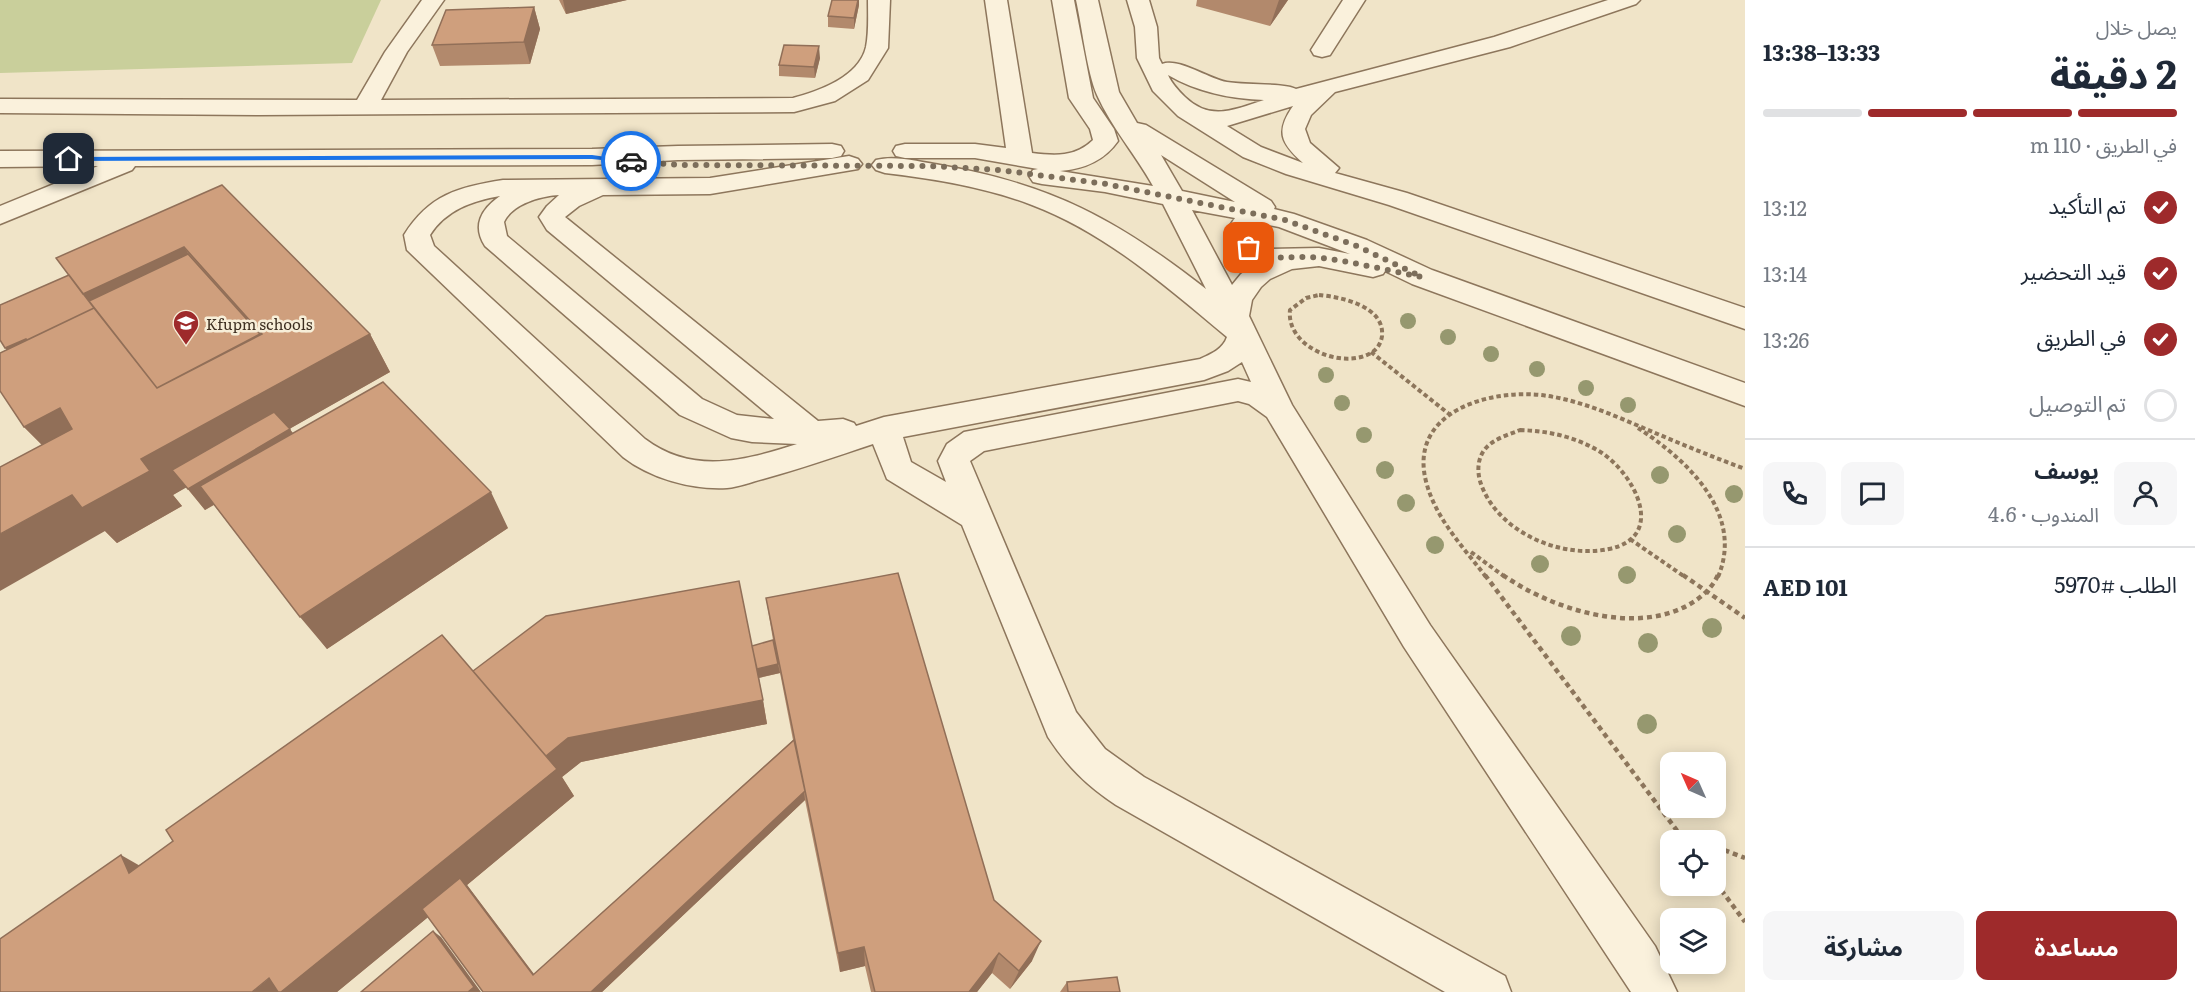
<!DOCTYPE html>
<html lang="ar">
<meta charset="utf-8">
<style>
body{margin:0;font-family:Literata,"Noto Sans Arabic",serif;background:#f6f6f7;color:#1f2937;direction:rtl;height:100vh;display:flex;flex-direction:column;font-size:22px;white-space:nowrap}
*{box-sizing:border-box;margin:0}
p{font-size:20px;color:#747a83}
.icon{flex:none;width:33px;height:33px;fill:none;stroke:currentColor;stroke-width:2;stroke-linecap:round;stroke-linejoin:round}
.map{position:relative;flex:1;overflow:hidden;direction:ltr}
.sheet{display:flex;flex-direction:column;background:#fff;width:450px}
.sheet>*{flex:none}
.needle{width:39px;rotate:315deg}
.controls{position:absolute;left:1660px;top:752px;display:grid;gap:12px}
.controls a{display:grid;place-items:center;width:66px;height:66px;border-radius:12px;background:#fff;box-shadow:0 3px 15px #0003;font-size:30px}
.pin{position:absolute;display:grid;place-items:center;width:51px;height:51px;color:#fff;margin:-26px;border-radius:12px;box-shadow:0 3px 9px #0006}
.courier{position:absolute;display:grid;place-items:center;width:60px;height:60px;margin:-30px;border:4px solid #1a73e8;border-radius:50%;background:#fff;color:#222;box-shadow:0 2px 8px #0007}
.summary em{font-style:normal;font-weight:700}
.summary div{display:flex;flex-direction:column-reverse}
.summary{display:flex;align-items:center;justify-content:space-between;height:102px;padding:0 18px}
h1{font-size:39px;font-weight:700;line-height:45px}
.bar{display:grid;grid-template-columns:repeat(4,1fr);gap:9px 6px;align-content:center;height:72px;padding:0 18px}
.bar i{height:8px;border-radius:4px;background:#e0e1e3}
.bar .selected{background:#9e2a2b}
.bar p{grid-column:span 4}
.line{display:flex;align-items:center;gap:15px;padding:0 18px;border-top:2px solid #e0e1e3}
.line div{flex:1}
.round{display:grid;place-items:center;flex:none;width:63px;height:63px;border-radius:12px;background:#f6f6f7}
ol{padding:0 18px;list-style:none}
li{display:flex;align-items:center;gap:18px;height:66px}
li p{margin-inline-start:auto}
li .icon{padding:6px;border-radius:50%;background:#9e2a2b;color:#fff;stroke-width:4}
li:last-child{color:#747a83}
li i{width:33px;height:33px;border:3px solid #e0e1e3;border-radius:50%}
.action{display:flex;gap:12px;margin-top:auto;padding:12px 18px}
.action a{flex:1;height:69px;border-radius:12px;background:#9e2a2b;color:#fff;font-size:24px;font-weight:700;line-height:69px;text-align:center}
.action a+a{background:#f6f6f7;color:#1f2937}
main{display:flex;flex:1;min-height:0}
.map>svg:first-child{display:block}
.green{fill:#c9cf9b}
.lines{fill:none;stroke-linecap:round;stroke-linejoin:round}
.minor-casing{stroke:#8d765c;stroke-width:3}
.path-far1{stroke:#8d765c;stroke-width:4;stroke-dasharray:4.5 3;stroke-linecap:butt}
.path{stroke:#8d765c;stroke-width:4.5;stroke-dasharray:5 4;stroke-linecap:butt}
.minor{fill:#faf1dc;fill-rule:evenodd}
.tree{fill:#96986f}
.wall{fill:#b2896c;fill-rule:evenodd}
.shaded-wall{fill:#916f58}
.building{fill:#cf9f7d;stroke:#916f58;stroke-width:1.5}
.route{fill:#1a73e8}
.done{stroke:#7c6e5b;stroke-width:6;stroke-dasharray:0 10.8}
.labels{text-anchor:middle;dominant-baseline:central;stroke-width:5;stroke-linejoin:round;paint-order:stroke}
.poi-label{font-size:15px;fill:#3d2e20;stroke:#f7eed8;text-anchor:start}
</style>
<main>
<section class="sheet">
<div class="summary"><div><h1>2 دقيقة</h1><p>يصل خلال</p></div><em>13:33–13:38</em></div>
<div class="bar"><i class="selected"></i><i class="selected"></i><i class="selected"></i><i></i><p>في الطريق · 110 m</p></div>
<ol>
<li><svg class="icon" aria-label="check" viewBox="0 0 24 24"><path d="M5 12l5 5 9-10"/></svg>تم التأكيد<p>13:12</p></li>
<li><svg class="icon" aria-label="check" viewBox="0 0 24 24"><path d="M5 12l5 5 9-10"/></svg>قيد التحضير<p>13:14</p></li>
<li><svg class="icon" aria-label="check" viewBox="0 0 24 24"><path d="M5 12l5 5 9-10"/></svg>في الطريق<p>13:26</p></li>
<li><i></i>تم التوصيل</li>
</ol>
<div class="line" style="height:108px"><a class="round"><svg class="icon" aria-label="person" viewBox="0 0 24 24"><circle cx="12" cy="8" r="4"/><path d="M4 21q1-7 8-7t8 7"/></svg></a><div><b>يوسف</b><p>المندوب · 4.6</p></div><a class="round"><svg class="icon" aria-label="chat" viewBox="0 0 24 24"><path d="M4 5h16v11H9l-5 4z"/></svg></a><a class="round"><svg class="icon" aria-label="phone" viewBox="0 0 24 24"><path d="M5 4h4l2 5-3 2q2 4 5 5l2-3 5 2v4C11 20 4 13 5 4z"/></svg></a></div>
<div class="line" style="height:78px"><div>الطلب #5970</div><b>AED 101</b></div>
<div class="action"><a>مساعدة</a><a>مشاركة</a></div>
</section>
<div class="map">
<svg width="1745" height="992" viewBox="0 0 1745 992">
<rect width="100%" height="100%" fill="#f0e4c8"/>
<path class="green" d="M0 0H381L352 63 0 73Z"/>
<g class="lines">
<g class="minor-casing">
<path id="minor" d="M422 0H444L407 52 381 100 793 98C819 91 859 77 866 47 869 32 868 15 868 0H890L888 48 868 80 835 101 794 112 259 115 0 113V99L357 100 385 52Z
M985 0H1007L1032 153C1056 156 1075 157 1093 140L1090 129 1069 98 1052 0H1074L1093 98 1114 129 1118 141C1104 161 1084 169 1060 171L1153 186C1136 155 1111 127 1097 95 1087 72 1082 27 1076 0H1098L1119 92 1137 123 1146 125 1271 201 1275 207 1274 209 1294 214 1367 240 1432 270 1745 383V406L1412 284 1385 271 1383 274 1373 277 1319 266 1292 269 1270 279 1261 287 1252 300 1249 316 1292 405 1430 625 1655 946 1677 992H1631L1404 647 1267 417 1249 404 1238 401 984 451 970 461 1076 712 1105 749 1144 777 1505 976 1511 992H1445L1116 805C1087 786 1067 766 1048 737L962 525 887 479 873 444C837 456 800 469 763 479 751 482 739 487 727 488 691 490 650 478 623 457L407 250 404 235C429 195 458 187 503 180L710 178 849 156 858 159 862 164 858 169 710 194 603 195 579 206 565 217 818 421 843 419 854 423 856 426 884 417 1200 359C1211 354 1223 349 1227 337 1167 287 1106 233 1032 205 985 187 935 179 885 173L876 170 872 165 876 160C896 155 920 162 940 165 1051 184 1118 220 1206 289L1163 204 1105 192 1042 184 1033 182 1029 176 1033 170 1038 169 975 158H905L896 156 893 151 896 146 905 144H975L1006 148ZM1161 155 1235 202 1182 191ZM559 195 547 206 539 217 547 230 774 419 737 415 702 399 507 236 504 222C512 204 541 196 559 195ZM500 196C481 209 472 226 485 246L680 415 731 438 752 442 797 444C744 461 693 475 645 439L434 246 430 235C446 210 472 201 500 196ZM1192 210 1235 218 1228 228 1227 239 1240 256 1255 264 1241 274 1232 285ZM1263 224 1279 227 1350 254 1319 248 1268 249 1253 239 1254 230ZM1242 362 1251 382 1238 379 964 432 947 444 938 461 946 482 911 462 903 437 1204 380 1228 371Z
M1127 0H1149L1157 27 1159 58 1162 64C1178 57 1209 79 1227 82 1243 85 1287 83 1296 89L1494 37 1608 0H1640L1636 4 1510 47 1335 92 1311 115 1305 129 1310 143 1339 168 1335 173 1407 193 1745 308V329L1389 205 1286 174 1243 157 1178 116 1153 91 1137 58 1135 27ZM1168 75C1197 92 1231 99 1264 100 1235 109 1211 122 1185 97 1178 90 1172 84 1168 75ZM1293 106C1275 132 1281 143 1303 163L1261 147 1227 126Z
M1343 0H1365L1330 55 1322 57 1314 55 1311 50Z
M832 144 841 146 844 151 841 156 832 158 678 160 592 165 135 166 132 170 0 224V206L98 166 0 167V151L592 149 678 146Z"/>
</g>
<path class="path-far1" d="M1319 295C1341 297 1385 306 1382 336 1381 344 1376 351 1369 354 1339 369 1286 346 1290 310L1306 298Z
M1371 352 1449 414
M1638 428C1686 459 1745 513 1718 577
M1520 430C1549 431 1577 437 1602 453 1635 475 1667 537 1609 549 1560 559 1498 532 1481 484 1477 473 1477 459 1485 449 1493 439 1508 435 1520 430Z
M1630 539 1685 577
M1471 552 1505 577
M1486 577C1464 548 1437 520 1427 485 1405 411 1492 387 1548 396 1587 402 1624 420 1660 435 1688 447 1716 458 1745 469"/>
<path class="path" d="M1485 575 1684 840
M1503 575C1551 609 1635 636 1690 604 1702 597 1712 588 1718 575
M1683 575 1745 618
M1680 834 1696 840
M1716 847 1745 858
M1716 883 1745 922"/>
<use href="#minor" class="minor"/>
</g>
<g class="tree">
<circle cx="1408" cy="321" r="8"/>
<circle cx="1448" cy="337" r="8"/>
<circle cx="1491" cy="354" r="8"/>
<circle cx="1537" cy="369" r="8"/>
<circle cx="1326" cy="375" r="8"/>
<circle cx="1586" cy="388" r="8"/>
<circle cx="1342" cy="403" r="8"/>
<circle cx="1628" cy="405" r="8"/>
<circle cx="1364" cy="435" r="8"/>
<circle cx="1385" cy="470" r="9"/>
<circle cx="1660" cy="475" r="9"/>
<circle cx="1734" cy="494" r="9"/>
<circle cx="1406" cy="503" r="9"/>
<circle cx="1677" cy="534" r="9"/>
<circle cx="1435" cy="545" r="9"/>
<circle cx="1540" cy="564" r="9"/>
<circle cx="1627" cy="575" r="9"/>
<circle cx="1712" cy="628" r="10"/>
<circle cx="1571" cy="636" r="10"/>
<circle cx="1648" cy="643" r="10"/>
<circle cx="1647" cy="724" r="10"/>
</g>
<path class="wall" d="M559 0H627L566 14Z
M1197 0H1288L1270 26 1196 6Z
M859 5 854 29 828 27V16Z
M534 7 540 29 530 64 440 66 432 45Z
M820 58 815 78 779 76V65Z
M222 185 370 334 390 372 289 429 293 433 508 528 327 649 214 505 205 510 186 487 173 495 182 506 117 543 105 531 42 445 24 427 6 350 69 275Z
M766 598 994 900 1032 961 1010 989 992 973 977 992H871L865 966 840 972 805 800 602 992H483L428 917 337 992 139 865 473 671 752 646 773 640ZM780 673 793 740 534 974 467 885 574 796 562 777 581 762 767 724 759 678Z
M1067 982 1120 992H1060Z"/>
<path class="shaded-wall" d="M563 0H627L566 14Z
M858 0H859V5L854 29V18Z
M1279 0H1288L1270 26Z
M534 7 540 29 530 64 524 42Z
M819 46 820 58 815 78 814 67Z
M184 247 209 285 25 370 5 348 83 294Z
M370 334 390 372 173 495 182 506 117 543 105 531 0 591V534L72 495 141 459Z
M60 408 94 445 60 463 24 427Z
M290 429 304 450 205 510 188 489Z
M491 492 508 528 327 649 300 617Z
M778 664 780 673 758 678 757 669Z
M763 700 767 724 581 762 562 777 574 796 467 885 539 981 533 975 466 886 337 992H252L568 738Z
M804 792 805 800 602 992H591Z
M121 855 163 879 129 873Z
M433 931 441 937 481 992H468Z
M1041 941 1032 961 1010 989 1019 971Z
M864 947 865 966 840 972 838 953Z
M999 953 992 973 977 992H969Z"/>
<path class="building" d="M832 0H858L854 18 828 16Z
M534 7 524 42 432 45 446 10Z
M784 45 819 46 814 67 779 65Z
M222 185 370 334 141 459 150 471 82 508 72 495 0 534V467L72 429 60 408 24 427 0 391V353L94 308 157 388 262 334 184 247 83 294 56 258Z
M188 254 260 334 157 388 89 301Z
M69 275 94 308 27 340 26 339 5 348 0 340V305Z
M383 382 491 492 300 617 200 486Z
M274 412 290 429 188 489 172 470Z
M898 573 994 900 1041 941 1019 971 999 953 969 992H875L864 947 838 953 766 598Z
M739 581 763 700 568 738 546 756 473 671 546 616Z
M442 635 557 769 281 992H278L269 978 252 992H0V939L121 855 129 873 173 841 166 830Z
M773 640 778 664 757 669 752 646Z
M794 740 805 791 591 992H483L422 909 460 878 533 975Z
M433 931 474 987 468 992H361Z
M1117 977 1120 992H1068L1067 982Z"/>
<path class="route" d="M592 155 635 161 631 163 592 159 69 161 66 159 69 157Z"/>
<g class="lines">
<path class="done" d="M631 161 679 165 930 166 1000 170 1106 184 1285 220 1357 246 1422 277C1389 271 1355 262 1321 258 1295 254 1272 264 1249 248"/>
</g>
<defs>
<g id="school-pin" transform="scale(1.35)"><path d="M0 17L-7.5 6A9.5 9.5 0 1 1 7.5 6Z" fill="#9e2a2b" stroke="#f7eed8"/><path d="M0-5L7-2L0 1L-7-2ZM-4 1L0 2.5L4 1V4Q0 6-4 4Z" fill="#fff"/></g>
</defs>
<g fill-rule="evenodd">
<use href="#school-pin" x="186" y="323"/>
</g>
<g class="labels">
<g class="poi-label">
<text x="206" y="323">Kfupm schools</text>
</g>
</g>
</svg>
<div class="controls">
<a><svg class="needle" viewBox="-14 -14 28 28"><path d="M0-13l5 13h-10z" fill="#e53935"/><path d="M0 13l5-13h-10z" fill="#747a83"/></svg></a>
<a><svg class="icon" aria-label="locate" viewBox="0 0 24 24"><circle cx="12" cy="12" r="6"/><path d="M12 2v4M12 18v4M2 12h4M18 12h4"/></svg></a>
<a><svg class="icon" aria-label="layers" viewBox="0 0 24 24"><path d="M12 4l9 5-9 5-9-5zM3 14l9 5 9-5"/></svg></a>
</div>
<div class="pin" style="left:1249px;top:248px;background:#ea580c"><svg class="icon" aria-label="bag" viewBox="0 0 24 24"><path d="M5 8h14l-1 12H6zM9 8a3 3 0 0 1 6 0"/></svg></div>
<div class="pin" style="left:69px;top:159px;background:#1f2937"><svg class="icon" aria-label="home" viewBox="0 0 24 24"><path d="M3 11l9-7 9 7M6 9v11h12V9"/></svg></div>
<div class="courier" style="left:631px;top:161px"><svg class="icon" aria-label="car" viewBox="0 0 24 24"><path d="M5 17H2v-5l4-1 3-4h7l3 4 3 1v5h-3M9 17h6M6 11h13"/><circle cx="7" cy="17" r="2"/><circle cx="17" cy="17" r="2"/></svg></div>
</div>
</main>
